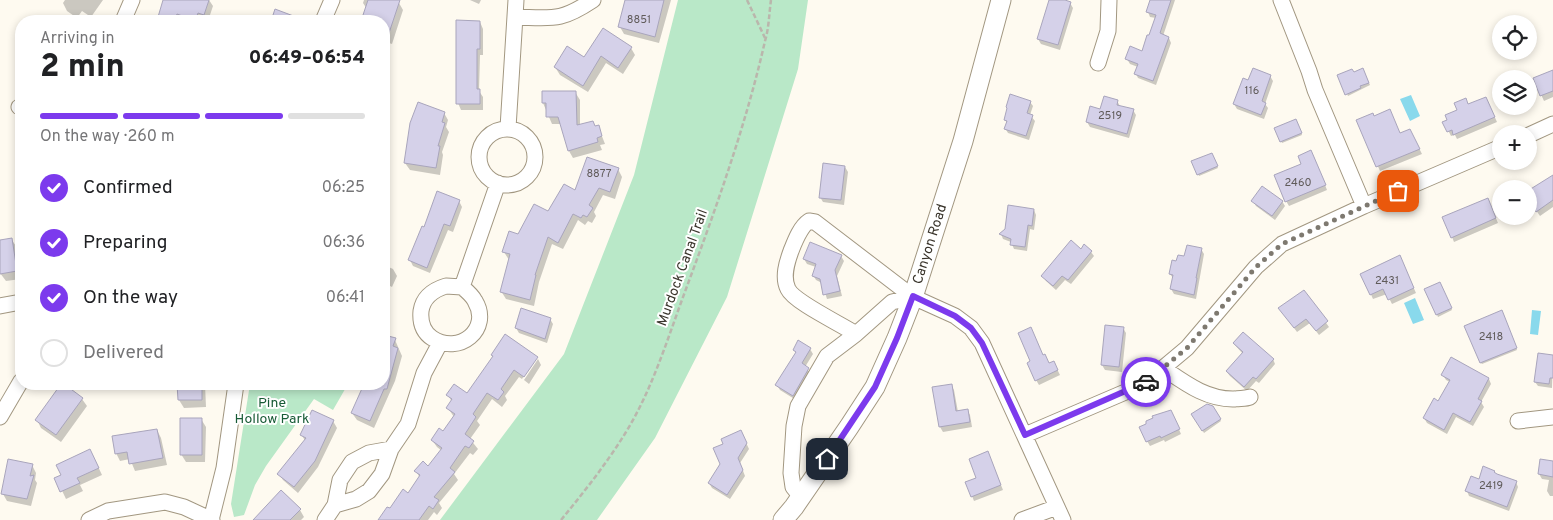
<!DOCTYPE html>
<meta charset="utf-8">
<style>
body{margin:0;font-family:Overpass,sans-serif;background:#f6f6f6;color:#202124;height:100vh;display:flex;flex-direction:column;font-size:19px;white-space:nowrap}
*{box-sizing:border-box;margin:0}
p{font-size:16px;color:#757577}
.icon{flex:none;width:28px;height:28px;fill:none;stroke:currentColor;stroke-width:2;stroke-linecap:round;stroke-linejoin:round}
.map{position:relative;flex:1;overflow:hidden}
.sheet{position:absolute;left:15px;top:15px;width:375px;height:375px;display:flex;flex-direction:column;background:#fff;border-radius:20px;box-shadow:0 2px 8px #0003}
.sheet>*{flex:none}
.controls{position:absolute;left:1492px;top:15px;display:grid;gap:10px}
.controls a{display:grid;place-items:center;width:45px;height:45px;border-radius:50%;background:#fff;box-shadow:0 2px 8px #0003;font-size:25px}
.pin{position:absolute;display:grid;place-items:center;width:42px;height:42px;color:#fff;margin:-21px;border-radius:10px;box-shadow:0 2px 8px #0006}
.courier{position:absolute;display:grid;place-items:center;width:50px;height:50px;margin:-25px;border:4px solid #7c3aed;border-radius:50%;background:#fff;color:#222;box-shadow:0 1px 6px #0007}
.summary em{font-style:normal;font-weight:800}
.summary div{display:flex;flex-direction:column-reverse}
.summary{display:flex;align-items:center;justify-content:space-between;height:85px;padding:0 25px}
h1{font-size:32px;font-weight:800;line-height:38px}
.bar{display:grid;grid-template-columns:repeat(4,1fr);gap:8px 5px;align-content:center;height:60px;padding:0 25px}
.bar i{height:6px;border-radius:4px;background:#e0e0e0}
.bar .on{background:#7c3aed}
.bar p{grid-column:span 4}
ol{padding:0 25px;list-style:none}
li{display:flex;align-items:center;gap:15px;height:55px}
li p{margin-inline-start:auto}
li .icon{padding:5px;border-radius:50%;background:#7c3aed;color:#fff;stroke-width:4}
li:last-child{color:#757577}
li i{width:28px;height:28px;border:2px solid #e0e0e0;border-radius:50%}
.map>svg:first-child{display:block}
.green{fill:#b9e8c8}
.water{fill:#89d9ec}
.shadow{fill:#0003}
.building{fill:#d5d1e9;stroke:#a9a5bc}
.lines{fill:none;stroke-linecap:round;stroke-linejoin:round}
.minor-casing{stroke:#a29781;stroke-width:17}
.major-casing{stroke:#a29781;stroke-width:21}
.path{stroke:#bab6ac;stroke-width:2.5;stroke-dasharray:5 2.5;stroke-linecap:butt}
.minor{stroke:#fff;stroke-width:15}
.major{stroke:#fff;stroke-width:19}
.done{stroke:#7e7970;stroke-width:5;stroke-dasharray:0 9}
.route{stroke:#7c3aed;stroke-width:6}
.labels{text-anchor:middle;dominant-baseline:central;stroke-width:4;stroke-linejoin:round;paint-order:stroke}
.number-label{font-size:11px;fill:#605b5a}
.street-label{font-size:14px;fill:#39342b;stroke:#fff}
.park-label{font-size:14px;fill:#185b36;stroke:#fff}
</style>
<div class="map">
<svg width="1553" height="520" viewBox="0 0 1553 520">
<rect width="100%" height="100%" fill="#fefaf0"/>
<path class="green" d="M678 0H808L798 69 727 297 655 438 597 520H440L564 354 634 175Z
M250 384H348L333 410 314 399 266 466 255 485 244 515 234 517 231 504Z"/>
<path class="water" d="M1411 95 1420 116 1410 121 1400 99Z
M1415 298 1424 320 1413 324 1404 303Z
M1532 310 1541 311 1538 335 1530 334Z"/>
<path class="shadow" d="M65 0H103L91 17 82 11 77 18 67 11 63 3Z
M165 0H209L213 6 208 21 202 20 201 21H162L159 16Z
M364 0H391L399 3 403 10 392 44 389 43 384 59V21H363L367 9 363 3Z
M470 0H481L479 4Z
M635 0H671L659 43 624 34 620 27Z
M1050 0H1061L1070 3 1073 8 1060 50 1041 44 1038 39Z
M1151 0H1175L1163 36 1169 38 1171 43 1156 85 1138 78 1136 74 1138 67 1130 64 1127 59 1142 52 1150 36 1156 18 1150 17 1148 12Z
M480 22 483 29V55H480L479 91 483 97V110H461L458 103Z
M21 36V52L18 37Z
M631 48 635 55 623 74 606 63 588 92 560 75 555 67 584 58Z
M1363 69 1370 85 1348 96 1339 76 1353 73Z
M1553 71V97L1544 101 1534 79Z
M1270 76 1273 81 1265 104 1268 108 1264 119 1237 109 1234 104 1249 81Z
M575 92 580 100V126H598L605 144 600 145 602 150 573 158 569 151 561 124H552L543 103Z
M1486 98 1497 122 1457 139 1455 135 1451 136 1444 122 1468 106Z
M1117 101 1120 106 1133 110 1136 115 1129 138 1090 127 1087 122 1101 111Z
M1030 102 1033 106 1030 115 1035 121 1029 140 1008 133 1005 128 1007 123 1005 120Z
M444 113 448 120 446 127 449 132 442 152 443 155 440 175 410 170 405 163Z
M1374 117 1400 135 1415 140 1422 154 1380 171 1358 121Z
M1297 122 1302 135 1282 143 1281 141Z
M1211 154 1218 168 1199 176 1193 162Z
M1314 157 1327 190 1289 206 1286 201 1303 164Z
M845 167 848 172 844 205 823 202 820 197Z
M618 169 622 177 615 199 603 195 594 212 596 216 592 223 588 221 585 225 578 220 563 249 552 244 539 282 534 306 506 299 501 291 509 260 504 252 519 236 576 192Z
M1553 176V207L1540 216 1529 200V192Z
M459 201 462 207 453 232 448 230 430 273 413 266 410 260 424 228Z
M1253 201H1282L1285 206 1275 220 1256 206Z
M1490 204 1498 223 1454 242 1452 237Z
M1034 210 1036 215 1034 230 1030 229 1027 251 1014 249 1011 242 1003 239 1001 234Z
M11 239 16 246 21 279 6 281 0 273V241Z
M1201 249 1204 254 1196 299 1174 294 1171 289 1173 278 1170 274 1177 262Z
M1081 251 1091 252 1094 256 1071 284 1065 280 1056 290 1046 281 1043 276Z
M841 256 844 261 837 276 842 296 827 299 822 283 816 280 813 275 816 267 807 264 804 259Z
M1402 262 1416 293 1392 304 1387 294 1373 299 1362 275Z
M384 265 393 269 397 276 392 287 388 285 384 294Z
M1440 284 1452 310 1438 317 1426 290Z
M1304 292 1329 327 1319 335 1310 323 1297 332 1283 313Z
M1502 314 1517 350 1482 364 1481 363Z
M550 319 553 324 547 343 519 333 516 328Z
M1123 328 1126 333 1122 372 1105 370 1102 365Z
M384 336 395 340 402 356 395 381 374 428 357 420 352 413 365 384H384Z
M1234 344 1273 359 1275 364 1259 383 1256 381 1247 391 1230 376 1227 372 1243 354Z
M810 349 813 354 805 367 811 374 796 400 780 390 777 385 796 353 794 350Z
M1043 356 1049 365 1056 367 1060 375 1039 385 1036 380Z
M494 357 538 359H535L522 379 519 377 505 396 507 400 502 407 492 399 477 421 480 425 470 439 478 449 473 455 470 453 454 474 458 480 439 503 442 508 437 515 434 512 428 520H382L390 510 408 494 420 478 416 471 428 467 442 451 437 447 432 440 443 433 454 417 448 408 452 402 448 395H468Z
M1553 357 1552 388 1538 386 1535 382Z
M538 359 541 365 529 384 524 380Z
M1452 359 1489 379 1491 384 1481 402 1484 407 1473 426 1456 417 1447 434 1427 423 1424 418 1439 403 1450 382 1446 380 1443 375Z
M179 384H205L206 407 184 408 179 400Z
M951 385 954 390 958 412 967 410 970 415 972 427 943 432 940 427 933 388Z
M82 399 87 406 61 442 41 428 37 420Z
M1213 407 1221 421 1204 433 1193 415Z
M1173 416 1181 434 1165 442 1164 440 1150 446 1147 441Z
M201 419 206 427 205 462H186L181 454Z
M333 421 337 428 318 467 298 493 283 480 279 474 305 441 302 435Z
M157 430 161 438 167 465 135 471 130 459 120 461 116 453Z
M743 436 749 449 740 463 745 476 730 499 712 488 709 483Z
M988 453 1003 490 974 501 972 496Z
M94 458 102 475 80 485 83 491 66 499 56 478Z
M1553 462V496H1550L1547 491 1549 480 1542 479 1539 474Z
M32 465 36 473 35 480 37 483 31 506 7 501 3 494Z
M1494 472 1495 474 1516 482 1518 487 1509 511 1469 496 1467 491Z
M300 510 304 517 301 520H259Z"/>
<path class="building" d="M163 0H209L204 15 198 13 195 21 177 14 174 21 158 17Z
M368 0H400L386 42H384V21H361Z
M625 0H664L655 37 618 27Z
M1049 0H1065L1071 2 1058 45 1037 39Z
M1150 0H1171L1160 33 1169 37 1153 81 1134 74 1138 64 1125 59 1130 46 1142 51 1147 35H1149L1156 15 1146 12Z
M275 9 304 20V21H271Z
M456 20 480 21V49H477V89H480V104H456Z
M603 28 632 47 618 68 601 56 583 86 554 67 567 46 584 57Z
M1253 68 1271 75 1262 101 1266 103 1261 115 1233 104 1243 78 1248 80Z
M1363 68 1369 83 1360 86 1361 88 1345 95 1337 75 1352 69 1354 72Z
M1553 70V91L1540 96 1533 78Z
M542 91H576L577 125 593 121 595 126 599 125 602 136 597 138 598 142 568 151 558 117H546V103H542Z
M1010 94 1031 101 1027 113 1033 115 1026 136 1004 129 1007 121 1004 120 1007 108 1006 107Z
M1104 96 1118 100 1117 105 1134 109 1127 134 1086 122 1090 106 1100 109Z
M1486 97 1495 117 1453 135 1452 130 1447 132 1442 122 1447 120 1445 115 1457 110 1454 103 1466 98 1468 104Z
M418 102 445 112 442 122 445 123 438 146H440L436 168 404 163 410 123Z
M1390 109 1400 133 1410 129 1420 149 1376 167 1356 120 1373 113 1374 116Z
M1296 119 1302 133 1280 142 1274 128Z
M1311 150 1326 185 1285 202 1274 175 1301 164 1298 156Z
M1212 153 1218 166 1197 175 1191 161Z
M587 157 619 168 610 192 599 188 589 205 593 208 587 217 583 215 581 218 573 214 558 243 548 237 535 275H536L530 300 500 292 510 254 502 252 509 231 518 234 534 204 548 211 564 184 575 190Z
M823 163 845 166 841 200 819 198Z
M1553 175V200L1536 212 1529 201V190Z
M1262 186 1283 201 1272 216 1251 201Z
M437 191 460 200 450 226 444 224 427 268 408 260 422 226 424 227Z
M1488 198 1496 218 1451 238 1442 217Z
M1008 205 1034 209 1032 226 1028 225 1025 247 1010 245 1011 239 999 234 1005 229Z
M12 238 17 271 0 274V240Z
M1071 240 1081 249 1084 244 1092 251 1068 280 1062 276 1053 286 1041 276Z
M810 242 842 255 835 270 840 291 823 295 820 279 812 276 816 264 803 259Z
M1187 245 1202 248 1196 278H1197L1194 295 1170 289 1173 275 1169 274 1172 260 1176 261 1178 255 1184 256Z
M1400 255 1414 288 1388 300 1383 289 1370 295 1360 274Z
M1440 282 1452 308 1436 315 1424 289Z
M1304 290 1328 321 1316 331 1306 319 1294 328 1278 308Z
M521 308 551 318 545 339 515 328Z
M1502 310 1517 348 1480 363 1464 326Z
M1105 325 1124 327 1119 367 1101 365Z
M1031 327 1043 355 1045 354 1049 363 1054 361 1058 370 1035 381 1027 363 1030 361 1018 333Z
M1243 332 1274 359 1256 379 1253 377 1244 387 1226 371 1243 352 1233 343Z
M505 334 538 357 524 377 514 370 501 389 504 392 498 400 487 393 473 414 476 417 465 434 474 441 469 448 465 446 450 468 455 472 434 497 439 500 433 509 429 506 419 520H378L387 507 390 508 403 489 408 493 420 475 414 471 423 461 428 466 442 448 431 440 439 428 443 431 455 414 446 408 452 399 446 395 454 384 467 393 493 356 491 355Z
M384 335 396 338 393 346 398 348 387 389H384L370 421 351 413 364 384H384Z
M798 340 811 348 802 363 809 368 793 396 775 385 796 352 793 350Z
M1538 353 1553 355V378H1550L1549 384 1534 382Z
M1451 357 1489 378 1478 399 1482 401 1470 422 1453 413 1444 430 1423 418 1434 398 1438 401 1450 380 1441 375Z
M61 384H64L83 398 56 435 35 420Z
M177 384H202V400H178Z
M952 384 956 411 968 409 970 422 939 427 932 387Z
M1207 404 1213 406 1221 419 1202 431 1191 414Z
M312 410 334 420 315 461 294 487 277 474 306 438 300 435Z
M1171 410 1180 429 1161 438 1160 436 1146 442 1139 427 1146 424V421L1153 418 1152 416Z
M180 418H202V455H180Z
M157 429 163 458 129 464 127 452 115 454 112 436Z
M741 430 747 443 738 458 743 470 727 495 708 483 720 464 713 448 723 444 721 439Z
M90 449 99 468 77 478 80 483 60 492 54 478 61 475 56 465Z
M988 451 1001 485 971 497 965 482 976 478 969 459Z
M8 459 33 464 30 476 34 475 27 499 1 494Z
M1540 459 1553 461V477L1538 474Z
M1483 466 1495 471 1494 472 1497 474 1517 481 1507 507 1465 491 1471 476 1479 479Z
M281 490 301 509 290 520H253Z"/>
<g class="lines">
<g class="minor-casing">
<path id="minor" d="M1281 0 1309 71 1315 90 1364 206
M515 17C553 18 560 22 593 0
M123 21 132 0
M323 21 332 0
M1098 63 1108 31 1109 0
M19 107 21 106
M508 128 516 0
M479 157a28 28 0 1 1 56 0a28 28 0 1 1-56 0Z
M1529 135 1553 124
M446 286 462 287C467 291 472 295 475 301 492 329 459 356 432 338 423 332 420 322 421 311 423 297 433 290 446 286Z
M462 287 498 183
M913 297 892 302 856 334C841 324 794 302 788 289 782 277 787 262 791 251 795 241 800 227 809 221L815 222 913 297 955 316 971 328 982 343 1063 520
M0 306 21 302
M1163 368C1185 383 1207 400 1235 399 1240 398 1245 399 1250 397
M0 417 21 381
M1518 421 1553 417
M1025 435 1144 384 1187 348 1256 267 1282 244 1364 206 1501 147
M801 497 793 487 791 473 794 426 798 406 827 356 856 334
M335 505 356 499 369 491 382 474 391 449 408 424 424 373 440 343
M89 520 108 511 165 502 184 507 212 520
M211 520 224 468 236 384
M325 520 335 505 340 480 352 462 369 453 391 449
M1022 520 1057 507"/>
</g>
<g class="major-casing">
<g id="major">
<path id="s1" d="M783 520 794 507 849 427 875 387 897 338 913 297 963 141 1001 0"/>
</g>
</g>
<path class="path" d="M747 0 765 38
M561 520C584 492 607 463 626 432 653 388 668 337 686 289 716 208 746 125 765 41 769 28 769 14 771 0"/>
<use href="#minor" class="minor"/>
<use href="#major" class="major"/>
</g>
<g class="lines">
<path class="done" d="M1146 382 1187 348 1256 267 1282 244 1398 191"/>
<path class="route" d="M827 459 875 387 897 338 913 296 955 316 971 328 982 343 1025 435 1146 382"/>
</g>
<g class="labels">
<g class="number-label">
<text x="639" y="20">8851</text>
<text x="1252" y="91">116</text>
<text x="1110" y="116">2519</text>
<text x="599" y="174">8877</text>
<text x="1298" y="183">2460</text>
<text x="1387" y="281">2431</text>
<text x="1491" y="337">2418</text>
<text x="1491" y="486">2419</text>
</g>
<g class="street-label">
<text stroke="none"><textPath href="#s1" startOffset="315">Canyon Road</textPath></text>
<text transform="translate(683 268) rotate(-70)">Murdock Canal Trail</text>
</g>
<g class="park-label">
<text x="272" y="403">Pine<tspan x="272" dy="16">Hollow Park</tspan></text>
</g>
</g>
</svg>
<div class="controls">
<a><svg class="icon" aria-label="locate" viewBox="0 0 24 24"><circle cx="12" cy="12" r="6"/><path d="M12 2v4M12 18v4M2 12h4M18 12h4"/></svg></a>
<a><svg class="icon" aria-label="layers" viewBox="0 0 24 24"><path d="M12 4l9 5-9 5-9-5zM3 14l9 5 9-5"/></svg></a>
<a>+</a>
<a>−</a>
</div>
<div class="pin" style="left:1398px;top:191px;background:#ea580c"><svg class="icon" aria-label="bag" viewBox="0 0 24 24"><path d="M5 8h14l-1 12H6zM9 8a3 3 0 0 1 6 0"/></svg></div>
<div class="pin" style="left:827px;top:459px;background:#1f2937"><svg class="icon" aria-label="home" viewBox="0 0 24 24"><path d="M3 11l9-7 9 7M6 9v11h12V9"/></svg></div>
<div class="courier" style="left:1146px;top:382px"><svg class="icon" aria-label="car" viewBox="0 0 24 24"><path d="M5 17H2v-5l4-1 3-4h7l3 4 3 1v5h-3M9 17h6M6 11h13"/><circle cx="7" cy="17" r="2"/><circle cx="17" cy="17" r="2"/></svg></div>
<section class="sheet">
<div class="summary"><div><h1>2 min</h1><p>Arriving in</p></div><em>06:49–06:54</em></div>
<div class="bar"><i class="on"></i><i class="on"></i><i class="on"></i><i></i><p>On the way · 260 m</p></div>
<ol>
<li><svg class="icon" aria-label="check" viewBox="0 0 24 24"><path d="M5 12l5 5 9-10"/></svg>Confirmed<p>06:25</p></li>
<li><svg class="icon" aria-label="check" viewBox="0 0 24 24"><path d="M5 12l5 5 9-10"/></svg>Preparing<p>06:36</p></li>
<li><svg class="icon" aria-label="check" viewBox="0 0 24 24"><path d="M5 12l5 5 9-10"/></svg>On the way<p>06:41</p></li>
<li><i></i>Delivered</li>
</ol>
</section>
</div>
